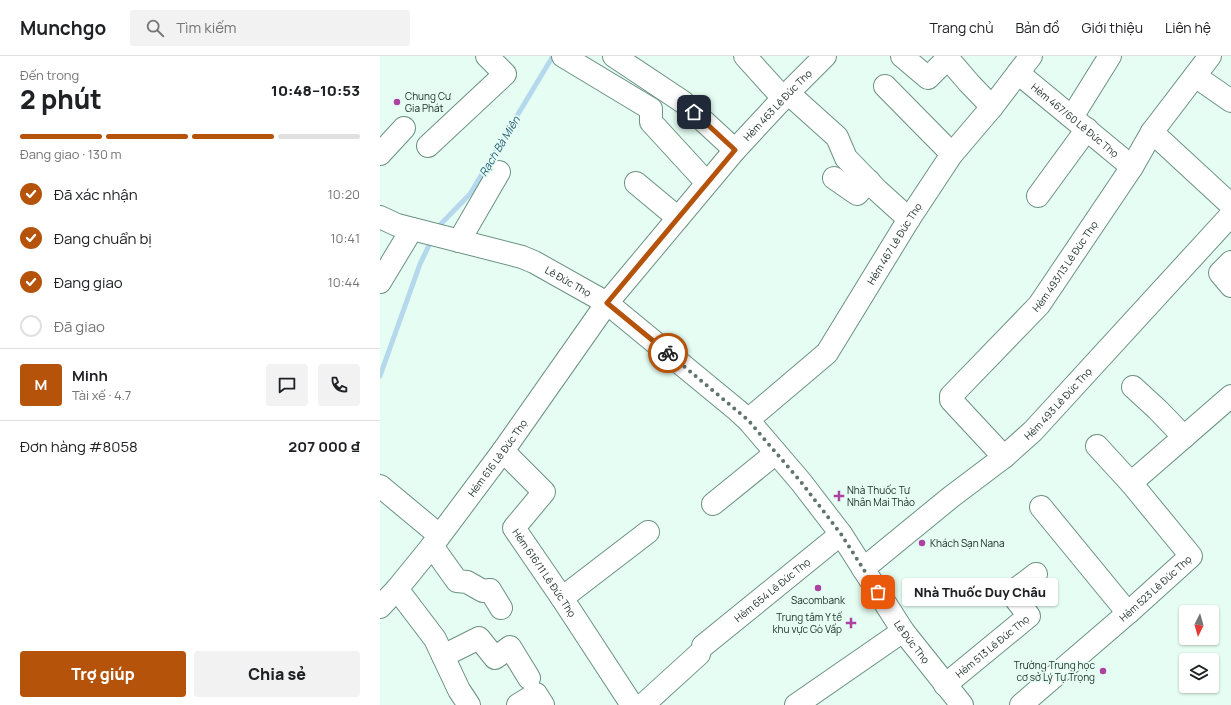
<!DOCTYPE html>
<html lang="vi">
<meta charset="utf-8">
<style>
body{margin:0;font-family:Manrope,sans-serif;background:#f2f2f2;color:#202124;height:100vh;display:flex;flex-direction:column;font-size:15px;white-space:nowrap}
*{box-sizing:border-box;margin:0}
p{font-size:13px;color:#757577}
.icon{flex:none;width:22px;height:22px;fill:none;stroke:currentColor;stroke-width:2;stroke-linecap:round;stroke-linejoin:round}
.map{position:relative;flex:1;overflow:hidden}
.sheet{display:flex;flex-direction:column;background:#fff;width:380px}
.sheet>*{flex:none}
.needle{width:26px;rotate:185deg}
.controls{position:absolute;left:799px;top:549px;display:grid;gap:8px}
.controls a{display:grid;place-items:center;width:40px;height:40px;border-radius:4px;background:#fff;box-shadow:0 1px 3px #0004;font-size:20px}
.pin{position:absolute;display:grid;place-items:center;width:34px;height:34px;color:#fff;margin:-17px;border-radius:8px;box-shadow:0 2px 6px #0006}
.courier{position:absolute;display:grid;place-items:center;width:40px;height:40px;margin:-20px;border:3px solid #b45309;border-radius:50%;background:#fff;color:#222;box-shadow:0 1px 5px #0007}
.bubble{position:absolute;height:28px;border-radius:4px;background:#fff;box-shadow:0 1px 3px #0004;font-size:13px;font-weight:800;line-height:28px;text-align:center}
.headline em{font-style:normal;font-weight:800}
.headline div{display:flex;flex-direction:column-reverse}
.headline{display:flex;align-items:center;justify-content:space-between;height:68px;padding:0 20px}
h1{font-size:26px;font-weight:800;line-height:30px}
.bar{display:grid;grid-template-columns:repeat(4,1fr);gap:6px 4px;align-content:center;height:48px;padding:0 20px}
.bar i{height:5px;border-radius:3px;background:#e0e0e0}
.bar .current{background:#b45309}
.bar p{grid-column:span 4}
.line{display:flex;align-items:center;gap:10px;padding:0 20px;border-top:1px solid #e0e0e0}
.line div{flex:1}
.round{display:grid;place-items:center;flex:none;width:42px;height:42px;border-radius:4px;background:#f2f2f2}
ol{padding:0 20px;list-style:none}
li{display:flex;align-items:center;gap:12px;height:44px}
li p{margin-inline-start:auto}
li .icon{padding:4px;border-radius:50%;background:#b45309;color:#fff;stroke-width:4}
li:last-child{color:#757577}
li i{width:22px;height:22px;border:2px solid #e0e0e0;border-radius:50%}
.cta{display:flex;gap:8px;margin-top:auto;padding:8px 20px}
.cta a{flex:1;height:46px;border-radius:4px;background:#b45309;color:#fff;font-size:16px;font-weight:800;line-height:46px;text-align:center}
.cta a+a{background:#f2f2f2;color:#202124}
header{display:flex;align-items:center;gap:24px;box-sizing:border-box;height:56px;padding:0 20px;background:#fff;border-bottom:1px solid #e0e0e0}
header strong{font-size:19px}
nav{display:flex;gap:22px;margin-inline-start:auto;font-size:14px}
.search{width:280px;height:36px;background:#f2f2f2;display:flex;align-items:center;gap:10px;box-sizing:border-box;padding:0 14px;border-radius:4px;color:#757577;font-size:15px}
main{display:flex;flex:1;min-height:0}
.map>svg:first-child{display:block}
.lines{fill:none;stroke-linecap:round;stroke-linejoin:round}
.stream{stroke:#b6d8ec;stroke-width:5}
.minor-casing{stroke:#6b9183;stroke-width:24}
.major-casing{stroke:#6b9183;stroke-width:24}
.minor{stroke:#fff;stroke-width:22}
.major{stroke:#fff;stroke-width:22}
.done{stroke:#61746c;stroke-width:4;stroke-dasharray:0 7.2}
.route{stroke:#b45309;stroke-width:5}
.poi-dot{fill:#ad42a2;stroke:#e5fdf3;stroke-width:1.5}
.labels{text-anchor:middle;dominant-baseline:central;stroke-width:3.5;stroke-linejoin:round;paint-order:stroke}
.poi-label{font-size:10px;fill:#1a2a24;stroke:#e5fdf3;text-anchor:start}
.street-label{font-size:10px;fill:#1a2a24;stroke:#e5fdf3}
.water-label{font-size:11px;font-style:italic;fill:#205976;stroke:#e5fdf3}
</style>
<header>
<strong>Munchgo</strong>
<div class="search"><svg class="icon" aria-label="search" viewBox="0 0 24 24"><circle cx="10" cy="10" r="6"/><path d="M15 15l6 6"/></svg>Tìm kiếm</div>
<nav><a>Trang chủ</a><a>Bản đồ</a><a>Giới thiệu</a><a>Liên hệ</a></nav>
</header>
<main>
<section class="sheet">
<div class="headline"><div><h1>2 phút</h1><p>Đến trong</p></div><em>10:48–10:53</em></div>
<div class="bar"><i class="current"></i><i class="current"></i><i class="current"></i><i></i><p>Đang giao · 130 m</p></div>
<ol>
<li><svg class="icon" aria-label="check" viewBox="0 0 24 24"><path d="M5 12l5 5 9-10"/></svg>Đã xác nhận<p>10:20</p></li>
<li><svg class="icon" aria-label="check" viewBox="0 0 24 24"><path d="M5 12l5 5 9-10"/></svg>Đang chuẩn bị<p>10:41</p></li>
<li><svg class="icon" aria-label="check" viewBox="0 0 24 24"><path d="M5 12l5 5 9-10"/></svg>Đang giao<p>10:44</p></li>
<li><i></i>Đã giao</li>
</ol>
<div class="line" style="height:72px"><b class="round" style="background:#b45309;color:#fff">M</b><div><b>Minh</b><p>Tài xế · 4.7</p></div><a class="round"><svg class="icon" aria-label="chat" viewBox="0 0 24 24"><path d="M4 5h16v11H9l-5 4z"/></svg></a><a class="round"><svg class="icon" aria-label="phone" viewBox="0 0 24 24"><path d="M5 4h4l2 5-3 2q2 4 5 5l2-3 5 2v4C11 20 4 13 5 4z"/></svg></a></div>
<div class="line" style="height:52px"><div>Đơn hàng #8058</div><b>207 000 ₫</b></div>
<div class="cta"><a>Trợ giúp</a><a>Chia sẻ</a></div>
</section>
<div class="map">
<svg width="851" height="649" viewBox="0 0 851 649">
<rect width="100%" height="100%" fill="#e5fdf3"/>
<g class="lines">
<path class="stream" d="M56 173 90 138 173 0
M0 320 40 208 52 183"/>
<g class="minor-casing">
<g id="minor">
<path d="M183 0 271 53V66L327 127"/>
<path d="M234 0 303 46 355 94"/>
<path d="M365 0 403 42"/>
<path d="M522 0 548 22 566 4 571 6 589 27 612 51"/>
<path id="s1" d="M638 17 752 111"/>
<path d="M815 20 851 45"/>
<path d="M505 30 572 98"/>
<path d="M408 37 457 81 466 102 498 135 529 163"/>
<path d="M692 61 730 0"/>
<path d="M772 76 851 149"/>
<path d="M48 90 125 18 107 0"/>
<path d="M0 98 24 72"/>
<path d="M454 122 477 138 489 125"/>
<path d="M256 127 298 162"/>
<path d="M658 140 707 73"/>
<path d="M79 185 119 116"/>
<path d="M851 206 840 217 851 230"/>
<path d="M0 226 32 173"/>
<path d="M753 331 778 354 804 381"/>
<path id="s2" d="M368 364 447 297 529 163 572 98 612 51 651 0"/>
<path d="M717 390 751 427"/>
<path id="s3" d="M123 395 164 436 134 472 182 542 252 649"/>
<path id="s4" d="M624 401 571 344V340L659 249 752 111 772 76 830 0"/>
<path d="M0 430 59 479"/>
<path d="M333 448 396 397"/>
<path d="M661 451 748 557"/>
<path d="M52 490 77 525 87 526 103 535 110 534 121 552"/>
<path id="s5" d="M483 513 571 441 624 401 653 375 851 159"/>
<path d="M17 533 55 583 79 634 89 649"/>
<path d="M182 542 268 476"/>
<path id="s6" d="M0 551 17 533 52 490 123 395 227 247 355 94 408 37 445 0"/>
<path id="s7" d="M323 590 461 478"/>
<path d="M63 600 99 582 115 602 130 591 149 622"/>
<path id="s8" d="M565 629 649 560 631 537 656 518"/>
<path d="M138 649 156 638 163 649"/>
<path d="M263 649 319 598"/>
<path d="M416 649 523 575"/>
<path id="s9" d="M641 649 748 557 811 500 751 427 851 340"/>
</g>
</g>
<g class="major-casing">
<g id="major">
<path id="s10" d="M0 161 17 169 142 201 154 206 227 247 357 354 368 364 421 426 461 478 523 575 582 649"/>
</g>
</g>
<use href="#minor" class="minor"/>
<use href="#major" class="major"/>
</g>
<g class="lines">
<path class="done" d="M288 297 368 364 421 426 461 478 498 536"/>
<path class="route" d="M288 297 227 247 355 94 314 56"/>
</g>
<g class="poi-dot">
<circle cx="17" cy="46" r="4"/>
<path d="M457 434h4v4h4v4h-4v4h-4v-4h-4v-4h4z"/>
<circle cx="542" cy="487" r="4"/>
<circle cx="438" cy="532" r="4"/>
<path d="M469 561h4v4h4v4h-4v4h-4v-4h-4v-4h4z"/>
<circle cx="723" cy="615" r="4"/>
</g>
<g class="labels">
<g class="poi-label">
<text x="25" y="40">Chung Cư<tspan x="25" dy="12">Gia Phát</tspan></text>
<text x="467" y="434">Nhà Thuốc Tư<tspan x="467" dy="12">Nhân Mai Thảo</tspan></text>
<text x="550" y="487">Khách Sạn Nana</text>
<text x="438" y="544" text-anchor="middle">Sacombank</text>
<text x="462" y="561" text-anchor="end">Trung tâm Y tế<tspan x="462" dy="12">khu vực Gò Vấp</tspan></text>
<text x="715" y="609" text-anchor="end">Trường Trung học<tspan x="715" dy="12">cơ sở Lý Tự Trọng</tspan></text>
</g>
<g class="street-label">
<text stroke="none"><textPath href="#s6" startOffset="641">Hẻm 463 Lê Đức Thọ</textPath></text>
<text stroke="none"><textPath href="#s1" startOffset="74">Hẻm 467/60 Lê Đức Thọ</textPath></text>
<text stroke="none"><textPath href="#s2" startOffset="232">Hẻm 467 Lê Đức Thọ</textPath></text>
<text stroke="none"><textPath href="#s4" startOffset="255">Hẻm 493/13 Lê Đức Thọ</textPath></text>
<text stroke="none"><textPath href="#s10" startOffset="200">Lê Đức Thọ</textPath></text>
<text stroke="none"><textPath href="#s5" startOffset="256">Hẻm 493 Lê Đức Thọ</textPath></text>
<text stroke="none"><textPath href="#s6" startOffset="190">Hẻm 616 Lê Đức Thọ</textPath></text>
<text stroke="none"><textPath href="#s3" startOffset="159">Hẻm 616/11 Lê Đức Thọ</textPath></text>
<text stroke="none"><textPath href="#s9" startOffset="178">Hẻm 523 Lê Đức Thọ</textPath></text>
<text stroke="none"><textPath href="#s7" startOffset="89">Hẻm 654 Lê Đức Thọ</textPath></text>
<text stroke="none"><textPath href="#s10" startOffset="704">Lê Đức Thọ</textPath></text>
<text stroke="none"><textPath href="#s8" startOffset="61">Hẻm 513 Lê Đức Thọ</textPath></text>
</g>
<g class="water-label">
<text transform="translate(119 90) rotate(-59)">Rạch Bà Miên</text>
</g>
</g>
</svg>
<div class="controls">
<a><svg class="needle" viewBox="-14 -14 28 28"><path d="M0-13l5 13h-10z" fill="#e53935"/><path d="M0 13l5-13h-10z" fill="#757577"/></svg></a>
<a><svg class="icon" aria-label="layers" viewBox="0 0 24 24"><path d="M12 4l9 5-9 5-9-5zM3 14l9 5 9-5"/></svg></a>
</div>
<div class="pin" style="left:498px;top:536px;background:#ea580c"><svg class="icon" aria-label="bag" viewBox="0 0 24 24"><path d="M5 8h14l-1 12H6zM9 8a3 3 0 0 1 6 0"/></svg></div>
<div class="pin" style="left:314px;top:56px;background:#1f2937"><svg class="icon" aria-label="home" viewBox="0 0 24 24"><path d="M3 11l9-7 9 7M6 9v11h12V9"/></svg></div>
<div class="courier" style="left:288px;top:297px"><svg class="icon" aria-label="bike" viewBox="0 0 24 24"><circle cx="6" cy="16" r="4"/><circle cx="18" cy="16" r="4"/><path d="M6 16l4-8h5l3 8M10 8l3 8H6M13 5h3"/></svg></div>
<div class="bubble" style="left:522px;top:522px;width:156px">Nhà Thuốc Duy Châu</div>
</div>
</main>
